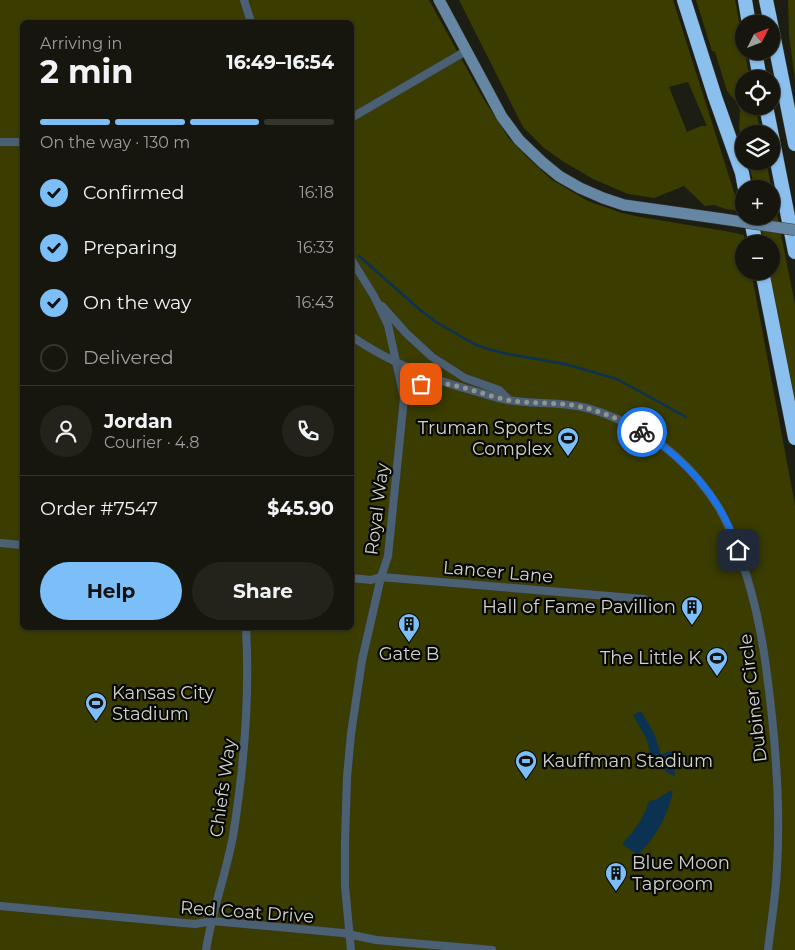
<!DOCTYPE html>
<meta charset="utf-8">
<style>
body{margin:0;font-family:Montserrat,sans-serif;background:#23231c;color:#f1f3f6;height:100vh;display:flex;flex-direction:column;font-size:19px;white-space:nowrap}
*{box-sizing:border-box;margin:0}
p{font-size:16px;color:#9e9f9e}
.icon{flex:none;width:28px;height:28px;fill:none;stroke:currentColor;stroke-width:2;stroke-linecap:round;stroke-linejoin:round}
.map{position:relative;flex:1;overflow:hidden}
.panel{position:absolute;left:20px;top:20px;width:334px;height:610px;display:flex;flex-direction:column;background:#16160e;border-radius:8px;box-shadow:0 1px 4px #0004,0 0 0 1px #35352e}
.panel>*{flex:none}
.needle{width:32px;rotate:48deg}
.tools{position:absolute;left:735px;top:15px;display:grid;gap:10px}
.tools a{display:grid;place-items:center;width:45px;height:45px;border-radius:50%;background:#16160e;box-shadow:0 1px 4px #0004,0 0 0 1px #35352e;font-size:25px}
.pin{position:absolute;display:grid;place-items:center;width:42px;height:42px;color:#fff;margin:-21px;border-radius:10px;box-shadow:0 2px 8px #0006}
.courier{position:absolute;display:grid;place-items:center;width:50px;height:50px;margin:-25px;border:4px solid #1a73e8;border-radius:50%;background:#fff;color:#222;box-shadow:0 1px 6px #0007}
.headline em{font-style:normal;font-weight:700}
.headline div{display:flex;flex-direction:column-reverse}
.headline{display:flex;align-items:center;justify-content:space-between;height:85px;padding:0 20px}
h1{font-size:32px;font-weight:700;line-height:38px}
.bar{display:grid;grid-template-columns:repeat(4,1fr);gap:8px 5px;align-content:center;height:60px;padding:0 20px}
.bar i{height:6px;border-radius:4px;background:#35352e}
.bar .active{background:#7bbef8}
.bar p{grid-column:span 4}
.line{display:flex;align-items:center;gap:12px;padding:0 20px;border-top:1px solid #35352e}
.line div{flex:1}
.round{display:grid;place-items:center;flex:none;width:52px;height:52px;border-radius:26px;background:#23231c}
ol{padding:0 20px;list-style:none}
li{display:flex;align-items:center;gap:15px;height:55px}
li p{margin-inline-start:auto}
li .icon{padding:5px;border-radius:50%;background:#7bbef8;color:#111;stroke-width:4}
li:last-child{color:#9e9f9e}
li i{width:28px;height:28px;border:2px solid #35352e;border-radius:50%}
.button{display:flex;gap:10px;margin-top:auto;padding:10px 20px}
.button a{flex:1;height:58px;border-radius:30px;background:#7bbef8;color:#111;font-size:20px;font-weight:700;line-height:58px;text-align:center}
.button a+a{background:#23231c;color:#f1f3f6}
.map>svg:first-child{display:block}
.green{fill:#3a3c00;fill-rule:evenodd}
.water{fill:#0b3351}
.lines{fill:none;stroke-linecap:round;stroke-linejoin:round}
.stream{stroke:#0b3351;stroke-width:2.5}
.street-casing{stroke:#3a3b31;stroke-width:9}
.secondary-casing{stroke:#3a3b31;stroke-width:12}
.highway-casing{stroke:#3a3b31;stroke-width:15}
.street{stroke:#4c6073;stroke-width:8}
.secondary{stroke:#6687a4;stroke-width:11}
.highway{stroke:#8bbfee;stroke-width:14}
.secondary-bridge-casing{stroke:#3a3b31;stroke-width:12;stroke-linecap:butt}
.secondary-bridge{stroke:#6687a4;stroke-width:11}
.done{stroke:#93948b;stroke-width:5;stroke-dasharray:0 9}
.route{stroke:#1a73e8;stroke-width:6}
.labels{text-anchor:middle;dominant-baseline:central;stroke-width:4.5;stroke-linejoin:round;paint-order:stroke}
.poi-label{font-size:18px;fill:#d2d3cc;stroke:#070804;text-anchor:end}
.street-label{font-size:18px;fill:#d2d3cc;stroke:#070804}
</style>
<div class="map">
<svg width="795" height="950" viewBox="0 0 795 950">
<rect width="100%" height="100%" fill="#1d1e13"/>
<path class="green" d="M0 0H429L483 98 508 137 527 157 552 180 588 201 622 213 640 217 725 231 744 235 745 244H744V271H751L795 505V950H0ZM22 22H351V628H22Z
M459 0H673L740 211 726 209 714 205 705 206 684 186 654 198 628 194 593 179 564 162 544 148 523 127ZM688 82 707 126H701L687 132 669 87Z
M696 0H735L750 79H744V106H755L761 134H744V145L739 128 740 111 738 104 727 91 715 52 712 51Z
M788 0H795V80L789 35Z
M748 161H766L795 304V402L769 271H771V244H764L759 216H771V189H755Z"/>
<path class="water" d="M641 711 654 733 661 754 672 751 675 776C666 774 662 766 653 763L647 740 633 715Z
M670 791H673C667 818 657 835 638 855L622 844C634 831 644 818 649 801L655 800Z"/>
<g class="lines">
<path class="stream" d="M359 256 419 309 436 322 474 344 488 349 508 354 565 364 617 379 686 417"/>
<g class="street-casing">
<path id="street" d="M244 0 251 22
M351 118 466 51
M0 142H22
M382 306 406 333 432 357 465 378 499 390 509 400
M351 336C389 362 430 379 474 391 485 394 496 398 508 400 528 404 549 402 569 405 585 406 601 412 615 418 658 435 695 469 719 508 728 523 734 540 740 556 753 592 761 629 766 667 775 733 781 800 777 867 776 895 771 923 768 950
M404 398C414 387 423 382 437 383
M0 543 22 545
M351 578 371 580 381 577 644 599
M0 906 195 924 212 921 343 933 376 940 492 950
M206 950C212 911 226 874 233 836 244 767 250 697 246 628
M351 950 345 886V841L347 777 351 734 362 660 381 577 388 556 404 398 388 325 374 296 351 259"/>
</g>
<g class="secondary-casing">
<path id="secondary" d="M439 0 502 117 519 140 542 162 559 176 580 188 603 198 624 205 723 219"/>
</g>
<g class="highway-casing">
<path id="highway" d="M684 0 715 97 742 173 745 189
M745 0 749 24
M766 0 771 24
M771 24 795 144
M755 51 760 79
M766 106 795 252
M750 216 756 244
M762 271 795 438"/>
</g>
<use href="#street" class="street"/>
<use href="#secondary" class="secondary"/>
<use href="#highway" class="highway"/>
<g class="secondary-bridge-casing">
<path id="secondary-bridge" d="M723 219 795 230"/>
</g>
<use href="#secondary-bridge" class="secondary-bridge"/>
</g>
<g class="lines">
<path class="done" d="M421 384C450 379 479 394 507 400 528 404 550 402 571 405 597 409 620 419 642 432"/>
<path class="route" d="M642 432C679 454 712 489 730 528 733 535 735 543 738 550"/>
</g>
<defs>
<g id="stadium-pin" transform="scale(1.125)"><path d="M0 17L-7.5 6A9.5 9.5 0 1 1 7.5 6Z" fill="#7bbef8" stroke="#070804"/><path d="M0-5a6.5 5 0 1 0 0 10a6.5 5 0 1 0 0-10ZM-3.5-1.8h7v3.6h-7Z" fill="#111"/></g>
<g id="building-pin" transform="scale(1.125)"><path d="M0 17L-7.5 6A9.5 9.5 0 1 1 7.5 6Z" fill="#7bbef8" stroke="#070804"/><path d="M-4-6H4V6H1V3H-1V6H-4ZM-2.5-4.3h1.7v1.8h-1.7ZM.8-4.3h1.7v1.8H.8ZM-2.5-1h1.7V.8h-1.7ZM.8-1h1.7V.8H.8Z" fill="#111"/></g>
</defs>
<g fill-rule="evenodd">
<use href="#stadium-pin" x="568" y="438"/>
<use href="#building-pin" x="692" y="607"/>
<use href="#building-pin" x="409" y="624"/>
<use href="#stadium-pin" x="717" y="658"/>
<use href="#stadium-pin" x="96" y="703"/>
<use href="#stadium-pin" x="526" y="761"/>
<use href="#building-pin" x="616" y="873"/>
</g>
<g class="labels">
<g class="poi-label">
<text x="552" y="428">Truman Sports<tspan x="552" dy="21">Complex</tspan></text>
<text x="676" y="607">Hall of Fame Pavillion</text>
<text x="409" y="654" text-anchor="middle">Gate B</text>
<text x="701" y="658">The Little K</text>
<text x="112" y="693" text-anchor="start">Kansas City<tspan x="112" dy="21">Stadium</tspan></text>
<text x="542" y="761" text-anchor="start">Kauffman Stadium</text>
<text x="632" y="863" text-anchor="start">Blue Moon<tspan x="632" dy="21">Taproom</tspan></text>
</g>
<g class="street-label">
<text transform="translate(377 509) rotate(-83)">Royal Way</text>
<text transform="translate(498 572) rotate(5)">Lancer Lane</text>
<text transform="translate(753 698) rotate(-97)">Dubiner Circle</text>
<text transform="translate(223 788) rotate(-82)">Chiefs Way</text>
<text transform="translate(247 912) rotate(4)">Red Coat Drive</text>
</g>
</g>
</svg>
<div class="tools">
<a><svg class="needle" viewBox="-14 -14 28 28"><path d="M0-13l5 13h-10z" fill="#e53935"/><path d="M0 13l5-13h-10z" fill="#9e9f9e"/></svg></a>
<a><svg class="icon" aria-label="locate" viewBox="0 0 24 24"><circle cx="12" cy="12" r="6"/><path d="M12 2v4M12 18v4M2 12h4M18 12h4"/></svg></a>
<a><svg class="icon" aria-label="layers" viewBox="0 0 24 24"><path d="M12 4l9 5-9 5-9-5zM3 14l9 5 9-5"/></svg></a>
<a>+</a>
<a>−</a>
</div>
<div class="pin" style="left:421px;top:384px;background:#ea580c"><svg class="icon" aria-label="bag" viewBox="0 0 24 24"><path d="M5 8h14l-1 12H6zM9 8a3 3 0 0 1 6 0"/></svg></div>
<div class="pin" style="left:738px;top:550px;background:#1f2937"><svg class="icon" aria-label="home" viewBox="0 0 24 24"><path d="M3 11l9-7 9 7M6 9v11h12V9"/></svg></div>
<div class="courier" style="left:642px;top:432px"><svg class="icon" aria-label="bike" viewBox="0 0 24 24"><circle cx="6" cy="16" r="4"/><circle cx="18" cy="16" r="4"/><path d="M6 16l4-8h5l3 8M10 8l3 8H6M13 5h3"/></svg></div>
<section class="panel">
<div class="headline"><div><h1>2 min</h1><p>Arriving in</p></div><em>16:49–16:54</em></div>
<div class="bar"><i class="active"></i><i class="active"></i><i class="active"></i><i></i><p>On the way · 130 m</p></div>
<ol>
<li><svg class="icon" aria-label="check" viewBox="0 0 24 24"><path d="M5 12l5 5 9-10"/></svg>Confirmed<p>16:18</p></li>
<li><svg class="icon" aria-label="check" viewBox="0 0 24 24"><path d="M5 12l5 5 9-10"/></svg>Preparing<p>16:33</p></li>
<li><svg class="icon" aria-label="check" viewBox="0 0 24 24"><path d="M5 12l5 5 9-10"/></svg>On the way<p>16:43</p></li>
<li><i></i>Delivered</li>
</ol>
<div class="line" style="height:90px"><a class="round"><svg class="icon" aria-label="person" viewBox="0 0 24 24"><circle cx="12" cy="8" r="4"/><path d="M4 21q1-7 8-7t8 7"/></svg></a><div><b>Jordan</b><p>Courier · 4.8</p></div><a class="round"><svg class="icon" aria-label="phone" viewBox="0 0 24 24"><path d="M5 4h4l2 5-3 2q2 4 5 5l2-3 5 2v4C11 20 4 13 5 4z"/></svg></a></div>
<div class="line" style="height:65px"><div>Order #7547</div><b>$45.90</b></div>
<div class="button"><a>Help</a><a>Share</a></div>
</section>
</div>
